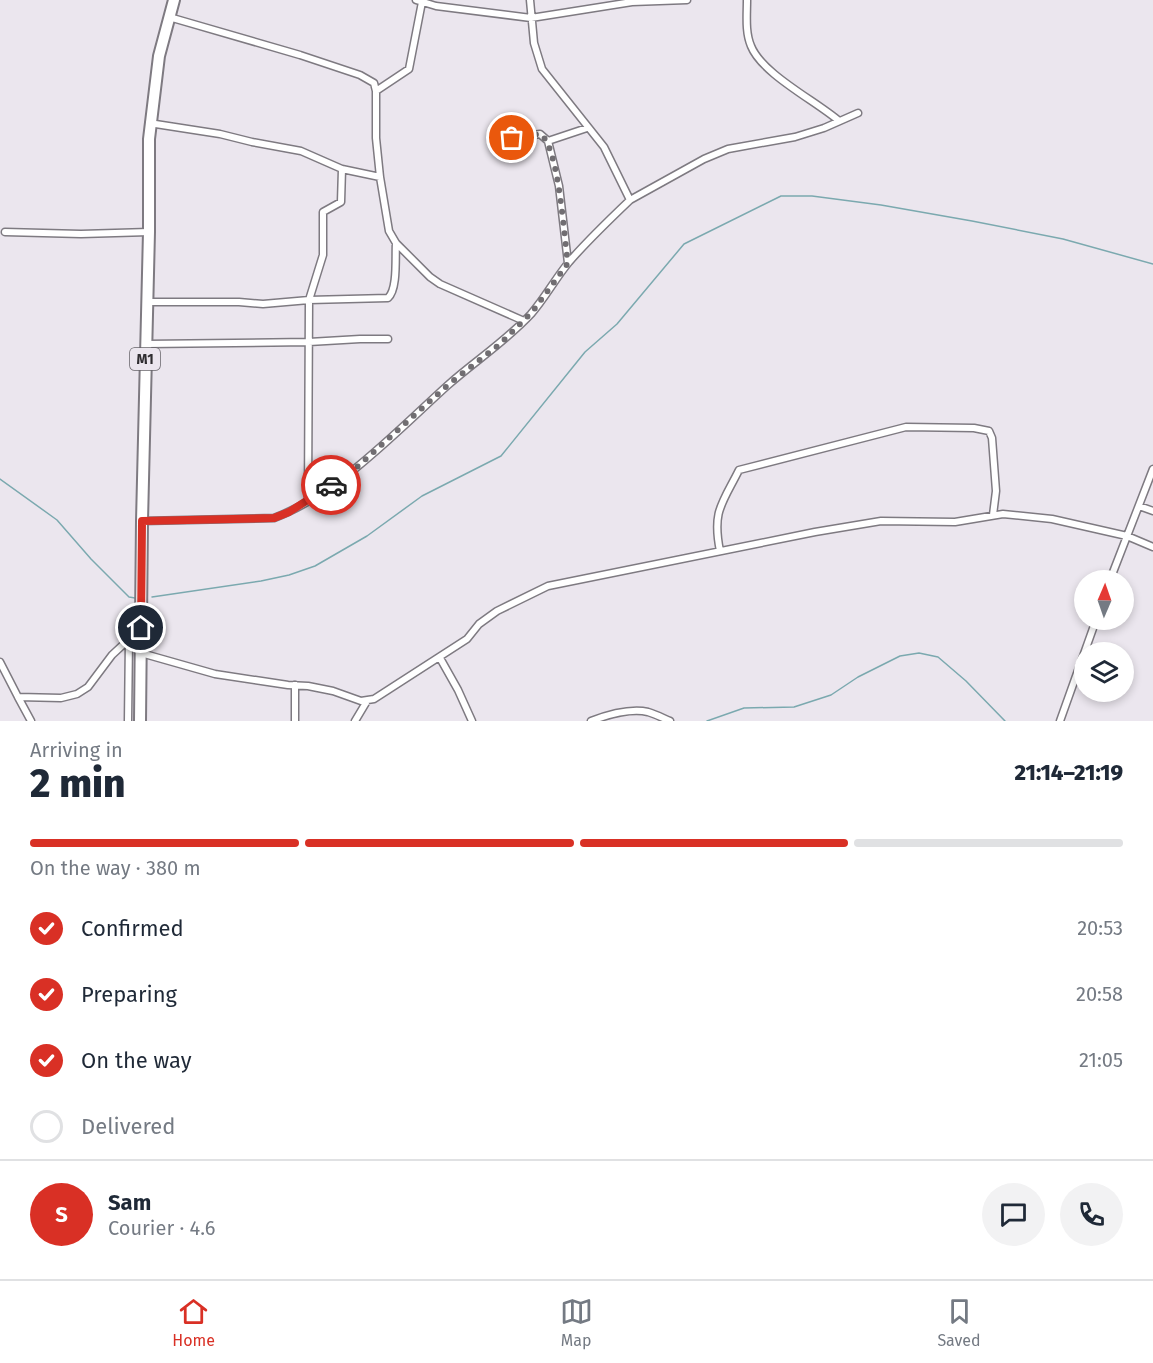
<!DOCTYPE html>
<meta charset="utf-8">
<style>
body{margin:0;font-family:"Fira Sans",sans-serif;background:#f2f2f3;color:#1f2937;height:100vh;display:flex;flex-direction:column;font-size:22px;white-space:nowrap}
*{box-sizing:border-box;margin:0}
p{font-size:20px;color:#747a83}
.icon{flex:none;width:33px;height:33px;fill:none;stroke:currentColor;stroke-width:2;stroke-linecap:round;stroke-linejoin:round}
.map{position:relative;height:721px;overflow:hidden}
.drawer{display:flex;flex-direction:column;background:#fff;flex:1}
.drawer>*{flex:none}
.needle{width:39px;rotate:2deg}
.fabs{position:absolute;left:1074px;top:570px;display:grid;gap:12px}
.fabs a{display:grid;place-items:center;width:60px;height:60px;border-radius:50%;background:#fff;box-shadow:0 3px 9px #0003;font-size:30px}
.pin{position:absolute;display:grid;place-items:center;width:51px;height:51px;color:#fff;margin:-26px;border:3px solid #fff;border-radius:50%;box-shadow:0 2px 6px #0007}
.courier{position:absolute;display:grid;place-items:center;width:60px;height:60px;margin:-30px;border:4px solid #d93025;border-radius:50%;background:#fff;color:#222;box-shadow:0 2px 8px #0007}
.overview em{font-style:normal;font-weight:800}
.overview div{display:flex;flex-direction:column-reverse}
.overview{display:flex;align-items:center;justify-content:space-between;height:102px;padding:0 30px}
h1{font-size:39px;font-weight:800;line-height:45px}
.bar{display:grid;grid-template-columns:repeat(4,1fr);gap:9px 6px;align-content:center;height:72px;padding:0 30px}
.bar i{height:8px;border-radius:4px;background:#e0e1e3}
.bar .current{background:#d93025}
.bar p{grid-column:span 4}
.line{display:flex;align-items:center;gap:15px;padding:0 30px;border-top:2px solid #e0e1e3}
.line div{flex:1}
.round{display:grid;place-items:center;flex:none;width:63px;height:63px;border-radius:32px;background:#f2f2f3}
ol{padding:0 30px;list-style:none}
li{display:flex;align-items:center;gap:18px;height:66px}
li p{margin-inline-start:auto}
li .icon{padding:6px;border-radius:50%;background:#d93025;color:#fff;stroke-width:4}
li:last-child{color:#747a83}
li i{width:33px;height:33px;border:3px solid #e0e1e3;border-radius:50%}
.tabs{display:flex;justify-content:space-around;align-items:center;height:84px;border-top:2px solid #e0e1e3;background:#fff;font-size:16px;color:#747a83}
.tabs a{display:grid;justify-items:center;gap:3px}
.tabs .current{color:#d93025}
.map>svg:first-child{display:block}
.lines{fill:none;stroke-linecap:round;stroke-linejoin:round}
.stream{stroke:#7ba9af;stroke-width:1.5}
.minor-casing{stroke:#7e7a81;stroke-width:9}
.trunk-casing{stroke:#7e7a81;stroke-width:14}
.minor{stroke:#fff;stroke-width:6}
.trunk{stroke:#fff;stroke-width:10}
.done{stroke:#716e72;stroke-width:6;stroke-dasharray:0 10.8}
.route{stroke:#d93025;stroke-width:8}
.labels{text-anchor:middle;dominant-baseline:central;stroke-width:4.5;stroke-linejoin:round;paint-order:stroke}
.shield{fill:#ebe6ee;stroke:#676469;stroke-width:1.5}
.shield-label{font-size:14px;font-weight:bold;fill:#2f2d30}
</style>
<div class="map">
<svg width="1153" height="721" viewBox="0 0 1153 721">
<rect width="100%" height="100%" fill="#ebe6ee"/>
<g class="lines">
<path class="stream" d="M0 479 57 520 91 559 129 597 135 598
M152 597 261 581 289 575 315 566 367 536 422 496 501 456 585 352 617 324 684 244 781 196H812L881 205 972 221 1063 239 1153 264
M707 721 744 708 794 707 831 695 858 677 900 656 919 653 938 657 966 681 1005 721"/>
<g class="minor-casing">
<path id="minor" d="M416 0 436 6 531 18 632 2 687 0
M747 0C747 15 745 32 751 46 762 74 816 101 839 121
M169 17 300 55 360 75 374 83 376 91 409 69 422 2
M376 91V138L380 177 389 231 396 243 430 277 440 284 524 321
M149 123 220 134 252 142 301 151 342 169 380 177
M500 138H512L540 134 548 141
M630 200 704 159 728 149 795 137 824 128 858 113
M5 232 81 234 149 232
M568 263 559 186 548 141 587 128
M146 302H239L263 304 309 300 388 298C398 289 395 257 396 243
M146 344 309 342 360 339H388
M308 500 309 300 323 255V212L341 202 342 169
M1139 506 1153 511
M142 521 274 518C338 494 397 431 448 385 475 361 506 341 531 314 545 298 555 279 569 262 588 240 609 220 630 200L604 147 542 69 534 43 530 0
M720 551C712 511 722 504 739 470L906 427 974 428 989 431 992 438 996 491 993 515
M1110 580 1153 469
M141 653 215 674 288 685 308 686 333 691 361 701 374 699 467 639 479 624 497 611 548 586 815 532 881 521 955 522 1003 514 1052 519 1127 536 1153 547
M440 658 458 690 472 721
M0 662 18 697 61 698 77 694 88 687 112 655 141 628
M295 685V721
M18 697 31 721
M128 721 129 639
M355 721 367 701
M591 721C607 715 630 708 648 712 655 714 663 718 670 721
M1060 721 1096 620"/>
</g>
<g class="trunk-casing">
<path id="trunk" d="M140 721 142 521 149 232V139L159 56 174 0"/>
</g>
<use href="#minor" class="minor"/>
<use href="#trunk" class="trunk"/>
</g>
<g class="lines">
<path class="done" d="M331 485 357 467 449 384 500 344 533 311 568 263C564 239 559 145 540 134L512 138"/>
<path class="route" d="M141 628 142 521 274 518 289 512 331 485"/>
</g>
<g class="labels">
<rect class="shield" x="130" y="348" width="30" height="22" rx="4.5"/>
<g class="shield-label">
<text x="145" y="359">M1</text>
</g>
</g>
</svg>
<div class="fabs">
<a><svg class="needle" viewBox="-14 -14 28 28"><path d="M0-13l5 13h-10z" fill="#e53935"/><path d="M0 13l5-13h-10z" fill="#747a83"/></svg></a>
<a><svg class="icon" aria-label="layers" viewBox="0 0 24 24"><path d="M12 4l9 5-9 5-9-5zM3 14l9 5 9-5"/></svg></a>
</div>
<div class="pin" style="left:512px;top:138px;background:#ea580c"><svg class="icon" aria-label="bag" viewBox="0 0 24 24"><path d="M5 8h14l-1 12H6zM9 8a3 3 0 0 1 6 0"/></svg></div>
<div class="pin" style="left:141px;top:628px;background:#1f2937"><svg class="icon" aria-label="home" viewBox="0 0 24 24"><path d="M3 11l9-7 9 7M6 9v11h12V9"/></svg></div>
<div class="courier" style="left:331px;top:485px"><svg class="icon" aria-label="car" viewBox="0 0 24 24"><path d="M5 17H2v-5l4-1 3-4h7l3 4 3 1v5h-3M9 17h6M6 11h13"/><circle cx="7" cy="17" r="2"/><circle cx="17" cy="17" r="2"/></svg></div>
</div>
<section class="drawer">
<div class="overview"><div><h1>2 min</h1><p>Arriving in</p></div><em>21:14–21:19</em></div>
<div class="bar"><i class="current"></i><i class="current"></i><i class="current"></i><i></i><p>On the way · 380 m</p></div>
<ol>
<li><svg class="icon" aria-label="check" viewBox="0 0 24 24"><path d="M5 12l5 5 9-10"/></svg>Confirmed<p>20:53</p></li>
<li><svg class="icon" aria-label="check" viewBox="0 0 24 24"><path d="M5 12l5 5 9-10"/></svg>Preparing<p>20:58</p></li>
<li><svg class="icon" aria-label="check" viewBox="0 0 24 24"><path d="M5 12l5 5 9-10"/></svg>On the way<p>21:05</p></li>
<li><i></i>Delivered</li>
</ol>
<div class="line" style="height:108px"><b class="round" style="background:#d93025;color:#fff">S</b><div><b>Sam</b><p>Courier · 4.6</p></div><a class="round"><svg class="icon" aria-label="chat" viewBox="0 0 24 24"><path d="M4 5h16v11H9l-5 4z"/></svg></a><a class="round"><svg class="icon" aria-label="phone" viewBox="0 0 24 24"><path d="M5 4h4l2 5-3 2q2 4 5 5l2-3 5 2v4C11 20 4 13 5 4z"/></svg></a></div>
</section>
<nav class="tabs">
<a class="current"><svg class="icon" aria-label="home" viewBox="0 0 24 24"><path d="M3 11l9-7 9 7M6 9v11h12V9"/></svg>Home</a>
<a><svg class="icon" aria-label="map" viewBox="0 0 24 24"><path d="M3 6l6-2 6 2 6-2v14l-6 2-6-2-6 2zM9 4v14M15 6v14"/></svg>Map</a>
<a><svg class="icon" aria-label="saved" viewBox="0 0 24 24"><path d="M7 4h10v16l-5-4-5 4z"/></svg>Saved</a>
</nav>
